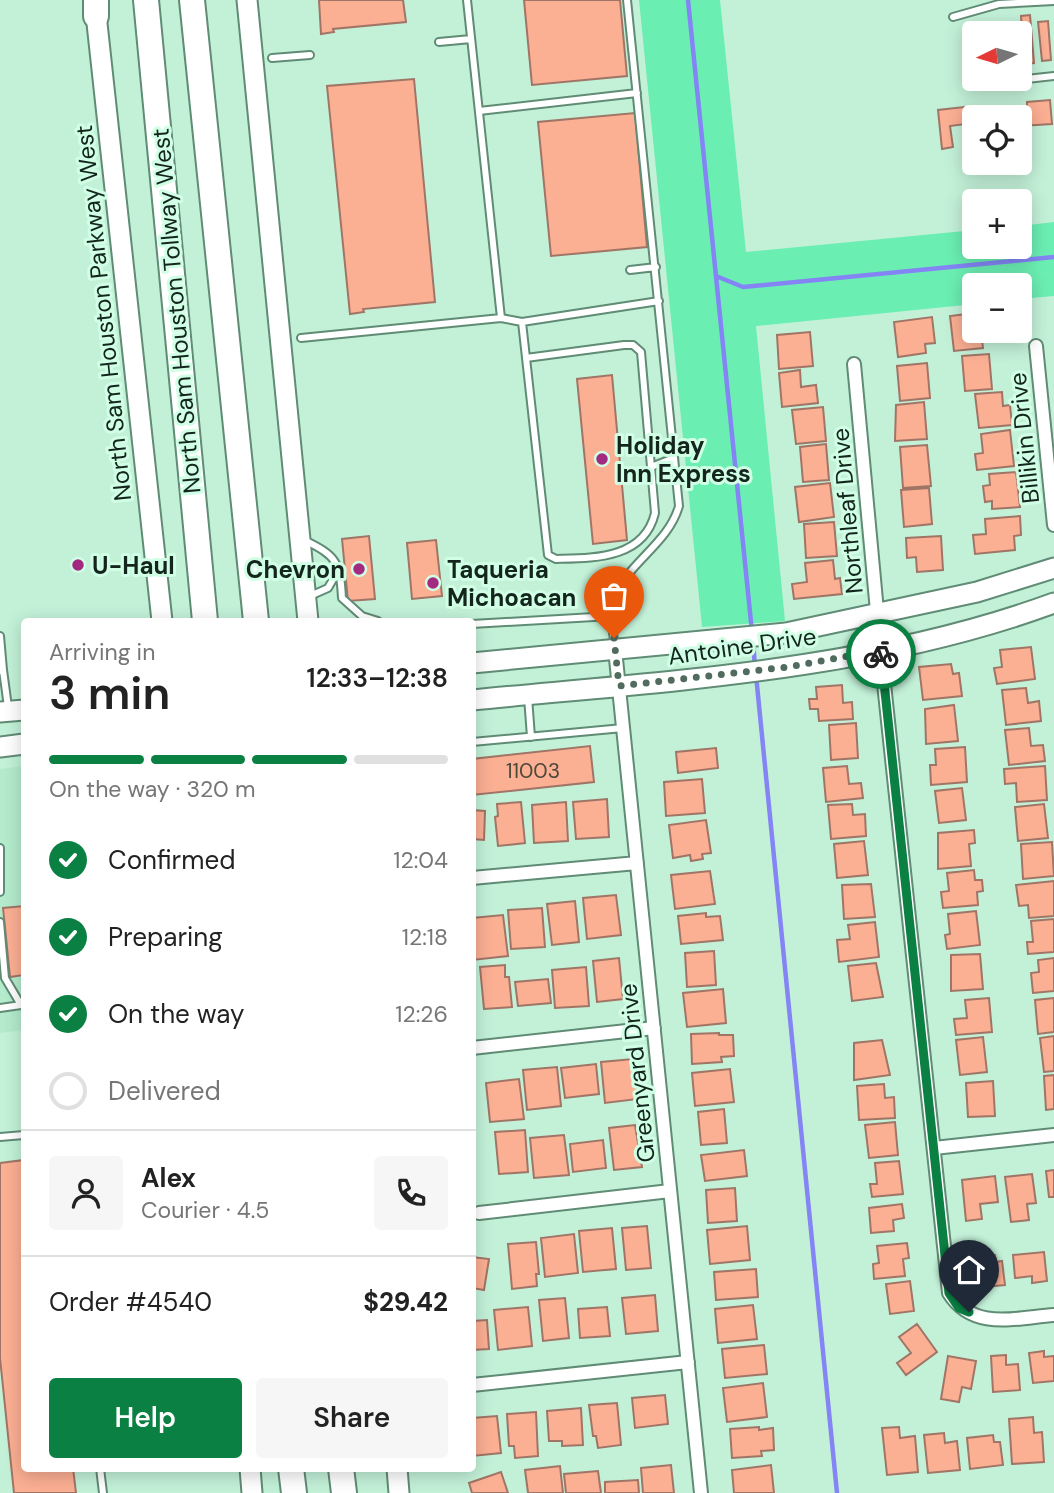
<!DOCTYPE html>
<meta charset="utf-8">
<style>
body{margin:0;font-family:"DM Sans",sans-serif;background:#f6f6f6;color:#222;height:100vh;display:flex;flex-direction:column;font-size:26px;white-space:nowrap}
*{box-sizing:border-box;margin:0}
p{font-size:23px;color:#767676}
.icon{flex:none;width:38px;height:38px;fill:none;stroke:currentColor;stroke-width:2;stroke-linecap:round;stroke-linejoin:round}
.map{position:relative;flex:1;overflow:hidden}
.panel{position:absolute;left:21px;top:618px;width:455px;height:854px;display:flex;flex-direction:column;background:#fff;border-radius:7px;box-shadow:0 4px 18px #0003}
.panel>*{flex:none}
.needle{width:46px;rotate:265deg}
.fabs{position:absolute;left:962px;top:21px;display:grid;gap:14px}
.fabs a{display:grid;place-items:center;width:70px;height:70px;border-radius:7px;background:#fff;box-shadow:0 4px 18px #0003;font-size:35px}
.pin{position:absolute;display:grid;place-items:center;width:60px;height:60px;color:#fff;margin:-72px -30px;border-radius:50% 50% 50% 0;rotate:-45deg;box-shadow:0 0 7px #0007}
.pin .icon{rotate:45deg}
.courier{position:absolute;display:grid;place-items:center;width:70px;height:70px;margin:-35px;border:5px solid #0b8043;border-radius:50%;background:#fff;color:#222;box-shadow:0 2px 9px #0007}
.headline em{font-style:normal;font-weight:600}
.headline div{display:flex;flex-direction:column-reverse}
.headline{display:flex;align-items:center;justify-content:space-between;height:119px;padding:0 28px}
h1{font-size:46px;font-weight:600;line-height:52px}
.bar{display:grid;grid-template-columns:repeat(4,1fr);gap:10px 7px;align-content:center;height:84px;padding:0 28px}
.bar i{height:9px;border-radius:5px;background:#e0e0e0}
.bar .selected{background:#0b8043}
.bar p{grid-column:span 4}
.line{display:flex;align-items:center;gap:18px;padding:0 28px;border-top:2px solid #e0e0e0}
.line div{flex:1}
.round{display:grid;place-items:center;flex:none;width:74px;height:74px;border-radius:7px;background:#f6f6f6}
ol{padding:0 28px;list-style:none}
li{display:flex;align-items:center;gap:21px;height:77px}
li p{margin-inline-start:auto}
li .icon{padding:7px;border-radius:50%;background:#0b8043;color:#fff;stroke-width:4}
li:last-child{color:#767676}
li i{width:38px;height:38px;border:4px solid #e0e0e0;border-radius:50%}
.action{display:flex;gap:14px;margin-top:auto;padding:14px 28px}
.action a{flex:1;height:80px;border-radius:7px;background:#0b8043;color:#fff;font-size:28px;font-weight:600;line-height:80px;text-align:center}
.action a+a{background:#f6f6f6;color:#222}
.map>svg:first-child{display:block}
.built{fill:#b4ebcd}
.green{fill:#6beeb2}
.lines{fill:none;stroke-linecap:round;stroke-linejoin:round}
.stream{stroke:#8484f5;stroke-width:4.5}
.building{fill:#fbaf93;stroke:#a07566;stroke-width:2}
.lane-casing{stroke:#608b75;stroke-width:10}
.street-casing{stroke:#608b75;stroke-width:16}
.secondary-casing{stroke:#608b75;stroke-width:23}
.highway-casing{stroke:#608b75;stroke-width:28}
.lane{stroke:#fff;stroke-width:6}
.street{stroke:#fff;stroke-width:12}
.secondary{stroke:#fff;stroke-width:19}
.highway{stroke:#fff;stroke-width:24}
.done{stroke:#516c5e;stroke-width:7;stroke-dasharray:0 12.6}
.route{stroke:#0b8043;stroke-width:9}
.poi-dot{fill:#a22a81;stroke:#d0ffe5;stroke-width:2.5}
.labels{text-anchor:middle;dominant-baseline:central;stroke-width:6;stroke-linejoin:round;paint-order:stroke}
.number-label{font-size:21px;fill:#4d483a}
.street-label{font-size:24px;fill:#13251c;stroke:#d0ffe5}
.poi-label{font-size:24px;font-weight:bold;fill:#13251c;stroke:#d0ffe5;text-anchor:start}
</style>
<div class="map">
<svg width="1054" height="1493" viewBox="0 0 1054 1493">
<rect width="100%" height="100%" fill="#c3f1d8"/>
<path class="built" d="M24 766V1030L0 1033V769Z"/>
<path class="green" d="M639 0H720L746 252 975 230V247H1020V226L1054 222V296L1020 299V285H975V304L756 326 785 621 702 627Z"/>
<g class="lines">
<path class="stream" d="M688 0 752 632
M716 276 743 287 1054 257
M753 641 755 667
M756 675 837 1493"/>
</g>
<path class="building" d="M319 0H403L406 22 333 29 334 32 321 34Z
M524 0H620L627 76 532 85Z
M1030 15 1034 63 1024 64 1021 16Z
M1048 21 1051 60 1042 61 1038 22Z
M414 79 435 302 363 309 364 312 350 314 327 86Z
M1050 100 1052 124 1020 126V117H1008L1007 110 1027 108V102Z
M964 107 966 124 950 126 953 147 942 149 938 110Z
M635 113 647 247 551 256 538 122Z
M975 313V331H981L983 348 954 351 950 316Z
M932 317 935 343 925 344 926 353 898 357 894 322Z
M810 332 813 366 779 369 777 335Z
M989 354 992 389 965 391 962 356Z
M927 363 930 398 900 401 897 366Z
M800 370 801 387 816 385 818 403 782 407 779 373Z
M612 375 627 540 593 544 577 379Z
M1002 392 1003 406 1010 405 1012 425 979 428 975 394Z
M924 402 927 439 895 441 896 405Z
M823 407 826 441 796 444 792 410Z
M1010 430 1014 466 977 470 975 454 983 453 981 434Z
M826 444 829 480 803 482 800 447Z
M927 445 931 486 903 488 900 447Z
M1016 472 1020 507 992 509V501L985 502 983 486 990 485 989 474Z
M830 483 834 517 799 522 795 487Z
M929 488 932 524 904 527 901 490Z
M1020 516 1021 535 1014 536 1015 550 975 554 973 535 986 534 985 519Z
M834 522 837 556 806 558 804 524Z
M369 536 375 599 348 601 342 539Z
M941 536 943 570 917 572 916 557 907 558 906 538Z
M436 540 442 596 412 599 407 543Z
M833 560 835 579 840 578 842 594 794 599 792 584 807 582 805 563Z
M1031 647 1035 679 997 684 994 668 1002 667 1000 650Z
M951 664 953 674 959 673 962 696 923 700 919 667Z
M842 685 843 703 852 702 853 719 819 721 818 709H810L809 699H817L816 687Z
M1026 688 1028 703 1039 701 1041 721 1006 725 1002 690Z
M954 705 958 741 926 744 925 709Z
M856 723 858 758 831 760 829 725Z
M1029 728 1031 746 1043 745 1045 761 1009 765 1005 730Z
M590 746 594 782 472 795V759Z
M965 747 967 782 931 785 930 765H936L935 749Z
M716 748 718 768 678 773 676 752Z
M847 766 849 784 861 783 863 798 826 802 823 768Z
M1045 766 1047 800 1017 802 1016 783 1005 784 1004 769Z
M702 779 705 813 666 816 664 782Z
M962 788 966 820 939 823 935 791Z
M607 799 609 837 576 839 573 802Z
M521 802 525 843 498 846 495 817 498 816 497 804Z
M566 802 568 841 534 843 532 805Z
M852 804 853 815 865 814 866 836 831 839 828 805Z
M1044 804 1048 838 1018 841 1015 807Z
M472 810 485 811 484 840 472 839Z
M706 820 711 853 702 854 703 859 691 861 690 855 673 858 669 825Z
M974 830 975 843 969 844 971 866 938 869V833Z
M864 841 868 875 837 878 834 844Z
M1052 842 1054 876 1023 879 1021 844Z
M974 870 975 880H982L983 891 977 892 978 905 943 908 941 892 949 891 947 873Z
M710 871 715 904 675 909 671 875Z
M1054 881V916L1029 918 1028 905 1019 906 1016 885Z
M871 884 875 917 844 919 842 885Z
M616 895 621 935 587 939 583 898Z
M575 901 579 942 552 945 547 904Z
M24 906V975L10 977 3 908Z
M542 908 545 947 511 949 508 910Z
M976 911 980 945 947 949 945 935 950 934 948 914Z
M706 913V917L720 916 723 940 681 944 678 916Z
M503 915 508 956 472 960V918Z
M1054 919V952L1028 954 1027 942H1033L1031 921Z
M875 922 879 957 839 962 837 940 850 939 848 925Z
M714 951 716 985 687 987 685 953Z
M980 954 983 989 951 991V955Z
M619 958 623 999 597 1002 593 961Z
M1054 958V991L1033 993 1031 973 1039 972 1038 960Z
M876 963 883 997 852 1001 848 966Z
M505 965V977H509L512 1007 484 1009 480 967Z
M586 967 589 1006 555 1008 552 970Z
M548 979 551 1003 518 1006 515 982Z
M723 989 726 1023 687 1027 683 993Z
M989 998 992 1032 956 1035 954 1019 967 1018 965 1000Z
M1054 998V1032L1038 1034 1035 1000Z
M719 1033V1035H733L734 1056 721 1057 722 1062 692 1064 691 1034Z
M1054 1036V1071L1044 1072 1040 1038Z
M983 1037 987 1072 960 1075 956 1040Z
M882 1040 890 1075 854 1080V1043Z
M633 1059 638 1099 605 1103 601 1062Z
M596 1064 599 1094 565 1098 561 1068Z
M557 1067 561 1106 527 1110 523 1070Z
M730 1069 734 1102 695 1106 692 1073Z
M1054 1075V1109L1046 1110 1044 1076Z
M519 1079 524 1119 490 1122 486 1083Z
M993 1081 995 1116 968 1117 966 1083Z
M884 1084 885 1098 894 1097 895 1118 859 1120 857 1086Z
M724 1109 727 1143 701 1145 698 1112Z
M895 1122 898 1155 869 1158 865 1125Z
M635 1125 642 1167 614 1170 609 1128Z
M525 1130 528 1172 499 1174 495 1132Z
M564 1135 569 1175 534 1178 530 1138Z
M603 1140 606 1168 573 1172 570 1144Z
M744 1150 747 1176 705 1181 701 1155Z
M24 1160V1468H73L76 1493H14L0 1358V1163Z
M899 1161 903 1194 872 1197 870 1184H877L875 1163Z
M1054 1170V1197H1049L1046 1171Z
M1032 1174 1036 1203 1027 1204 1029 1220 1011 1222 1005 1177Z
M995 1176 998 1202 980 1204 982 1219 966 1221 962 1180Z
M735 1188 737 1221 708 1223 706 1190Z
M902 1204 904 1218 893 1220 894 1231 871 1233 869 1208Z
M647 1226 651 1268 626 1270 622 1228Z
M747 1226 750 1260 710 1264 707 1230Z
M612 1228 616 1269 583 1272 579 1231Z
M574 1234 578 1273 545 1277 541 1238Z
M536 1242 539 1274H536L537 1286 512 1289 508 1244Z
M907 1243 909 1258 903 1259 905 1276 874 1279 873 1264 879 1263 877 1246Z
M1044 1252 1047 1281 1032 1283V1276L1015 1278 1013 1255Z
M995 1255 996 1262 1002 1261 1005 1285 972 1288 969 1258Z
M472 1257 489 1259 484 1290 472 1288Z
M756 1269 758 1297 716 1300 714 1272Z
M910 1281 914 1311 890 1314 886 1284Z
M655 1295 658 1331 626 1334 622 1298Z
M565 1298 569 1338 543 1341 539 1300Z
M753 1305 757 1339 718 1343 715 1309Z
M528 1307 532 1346 498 1350 494 1310Z
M607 1307 610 1336 580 1338 578 1309Z
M487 1320 489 1349 472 1350V1321Z
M917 1324 937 1352 906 1375 897 1363 911 1353 899 1337Z
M764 1345 767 1374 725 1378 722 1349Z
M1044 1351V1357L1054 1356V1381L1033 1383 1029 1353Z
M1006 1355V1365L1018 1364 1020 1390 993 1392 991 1356Z
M948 1356 976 1361 971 1389 962 1387 959 1402 941 1399Z
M763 1383 767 1417 727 1422 723 1388Z
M665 1395 668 1424 635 1428 632 1398Z
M617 1403 621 1445 598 1448 596 1436H593L589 1405Z
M581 1408 583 1445 562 1446V1441H549L547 1411Z
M536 1412 538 1456 515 1458 514 1446H509L507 1414Z
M497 1416 501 1453 472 1456V1418Z
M1033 1417 1034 1433 1042 1432 1044 1462 1012 1464 1009 1419Z
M759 1427V1430L773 1428 774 1450 761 1451 762 1456 732 1458 730 1429Z
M899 1427 900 1438 915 1436 918 1472 887 1475 882 1428Z
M944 1433 945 1443 957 1441 960 1470 928 1473 924 1435Z
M993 1435 994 1442H1000L1003 1465 970 1469 967 1438Z
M671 1465 674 1493H643L641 1468Z
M771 1465 774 1493H734L732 1470Z
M560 1466 563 1493H528L525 1470Z
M598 1471 601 1493H566L564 1474Z
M501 1472 508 1493H472L469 1483Z
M638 1480 639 1493H605V1482Z"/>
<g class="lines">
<g class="lane-casing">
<path id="lane" d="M467 0 501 318
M953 17 999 4 1054 1
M439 42 471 39
M272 58 310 55
M980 84 1054 76
M479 111 637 93
M630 270 656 267
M522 322 548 555 556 559C594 558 644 559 655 513L641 352 633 345H624L526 358
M301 338 501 318 522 322 659 301
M651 467 674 458
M304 540C337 556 340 562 342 598L362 616 378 621
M310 596 328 588 339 569
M472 624 611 616
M0 636 3 670
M615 646C613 632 609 615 613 601 625 564 668 545 679 506L627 0
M0 671 3 670 8 707
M528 697 531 737
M472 742 623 728
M0 848V892
M0 922 5 978 21 1005 24 1004
M0 1008 21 1005
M0 1137 24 1135
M100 1468 103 1493"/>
</g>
<g class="street-casing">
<path id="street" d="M1036 346 1054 525
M854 364 882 665 949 1293C973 1331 1015 1318 1054 1315
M615 649 701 1493
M472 878 637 863
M472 1048 654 1028
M934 1148 1054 1135
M479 1213 670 1191
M472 1385 688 1362"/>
</g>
<g class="secondary-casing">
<path id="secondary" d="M247 0 308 621
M95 5 162 621
M472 663 786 633 977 592 1054 568
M472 700C667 681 869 671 1054 603
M0 712 24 710
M0 747 24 744
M250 1468 252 1493
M397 1468 399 1493"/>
</g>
<g class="highway-casing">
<path id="highway" d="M96 0V16
M146 0 205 621
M192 0 256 621
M291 1468 294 1493
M341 1468 344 1493"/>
</g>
<use href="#lane" class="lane"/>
<use href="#street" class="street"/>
<use href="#secondary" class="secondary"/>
<use href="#highway" class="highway"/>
</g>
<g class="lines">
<path class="done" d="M614 638 619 686 788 667 881 650V654"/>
<path class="route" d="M881 654 949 1293 959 1308 969 1312"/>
</g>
<g class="poi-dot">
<circle cx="602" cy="459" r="7"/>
<circle cx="78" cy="565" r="7"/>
<circle cx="359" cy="569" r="7"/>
<circle cx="433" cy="583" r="7"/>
</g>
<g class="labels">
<g class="number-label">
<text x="533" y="771">11003</text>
</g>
<g class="street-label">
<text transform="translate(176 311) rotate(-95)">North Sam Houston Tollway West</text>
<text transform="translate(103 313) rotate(-96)">North Sam Houston Parkway West</text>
<text transform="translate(1024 438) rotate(-96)">Billikin Drive</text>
<text transform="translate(847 511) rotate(-95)">Northleaf Drive</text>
<text transform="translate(742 646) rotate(-8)">Antoine Drive</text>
<text transform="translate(637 1073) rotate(-96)">Greenyard Drive</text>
</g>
<g class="poi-label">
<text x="616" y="445">Holiday<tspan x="616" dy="28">Inn Express</tspan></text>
<text x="92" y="565">U-Haul</text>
<text x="345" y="569" text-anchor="end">Chevron</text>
<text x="447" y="569">Taqueria<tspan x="447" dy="28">Michoacan</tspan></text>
</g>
</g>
</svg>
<div class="fabs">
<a><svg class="needle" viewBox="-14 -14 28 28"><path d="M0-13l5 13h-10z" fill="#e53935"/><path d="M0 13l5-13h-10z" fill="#767676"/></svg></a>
<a><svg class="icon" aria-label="locate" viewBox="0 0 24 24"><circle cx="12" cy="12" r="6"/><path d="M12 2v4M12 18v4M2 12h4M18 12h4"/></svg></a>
<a>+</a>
<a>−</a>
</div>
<div class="pin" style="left:614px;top:638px;background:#ea580c"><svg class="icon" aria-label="bag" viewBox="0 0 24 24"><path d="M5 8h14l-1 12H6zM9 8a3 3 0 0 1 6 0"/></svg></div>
<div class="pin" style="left:969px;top:1312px;background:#1f2937"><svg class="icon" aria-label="home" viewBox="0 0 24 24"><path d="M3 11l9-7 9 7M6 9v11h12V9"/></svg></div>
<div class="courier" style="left:881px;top:654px"><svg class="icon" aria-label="bike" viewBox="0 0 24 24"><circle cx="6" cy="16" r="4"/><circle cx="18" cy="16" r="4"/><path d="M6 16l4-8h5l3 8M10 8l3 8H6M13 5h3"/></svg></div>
<section class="panel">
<div class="headline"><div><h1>3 min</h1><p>Arriving in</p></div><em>12:33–12:38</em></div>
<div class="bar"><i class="selected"></i><i class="selected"></i><i class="selected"></i><i></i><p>On the way · 320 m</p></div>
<ol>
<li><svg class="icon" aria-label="check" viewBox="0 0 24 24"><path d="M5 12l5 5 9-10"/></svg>Confirmed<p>12:04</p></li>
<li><svg class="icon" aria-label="check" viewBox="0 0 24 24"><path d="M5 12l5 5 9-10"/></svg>Preparing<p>12:18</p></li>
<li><svg class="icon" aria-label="check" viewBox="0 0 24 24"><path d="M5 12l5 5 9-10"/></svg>On the way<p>12:26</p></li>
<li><i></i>Delivered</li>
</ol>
<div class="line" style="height:126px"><a class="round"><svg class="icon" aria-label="person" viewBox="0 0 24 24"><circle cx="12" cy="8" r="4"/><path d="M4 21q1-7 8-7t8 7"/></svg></a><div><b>Alex</b><p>Courier · 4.5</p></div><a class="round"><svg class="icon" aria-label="phone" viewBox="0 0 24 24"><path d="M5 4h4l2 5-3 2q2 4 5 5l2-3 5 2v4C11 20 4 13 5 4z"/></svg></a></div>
<div class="line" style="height:91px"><div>Order #4540</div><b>$29.42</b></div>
<div class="action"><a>Help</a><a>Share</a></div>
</section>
</div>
